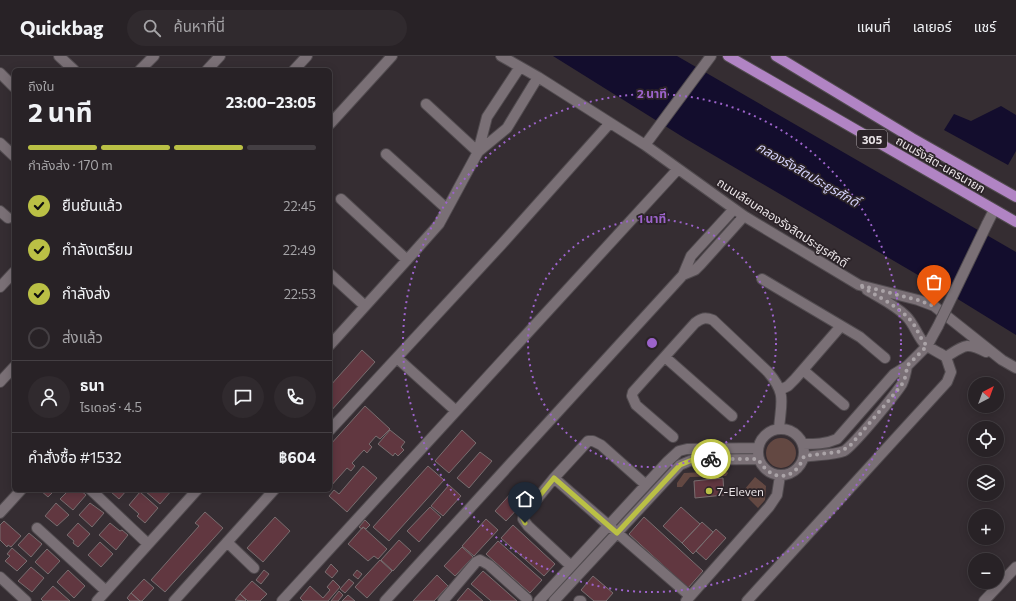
<!DOCTYPE html>
<html lang="th">
<meta charset="utf-8">
<style>
body{margin:0;font-family:Commissioner,"Noto Sans Thai",sans-serif;background:#302a2e;color:#f1f3f6;height:100vh;display:flex;flex-direction:column;font-size:15px;white-space:nowrap}
*{box-sizing:border-box;margin:0}
p{font-size:13px;color:#a5a4a7}
.icon{flex:none;width:22px;height:22px;fill:none;stroke:currentColor;stroke-width:2;stroke-linecap:round;stroke-linejoin:round}
.map{position:relative;flex:1;overflow:hidden}
.details{position:absolute;left:12px;top:12px;width:320px;height:424px;display:flex;flex-direction:column;background:#282226;border-radius:6px;box-shadow:0 2px 10px #0003,0 0 0 1px #443f43}
.details>*{flex:none}
.needle{width:26px;rotate:41deg}
.buttons{position:absolute;left:968px;top:321px;display:grid;gap:8px}
.buttons a{display:grid;place-items:center;width:36px;height:36px;border-radius:50%;background:#282226;box-shadow:0 2px 10px #0003,0 0 0 1px #443f43;font-size:20px}
.pin{position:absolute;display:grid;place-items:center;width:34px;height:34px;color:#fff;margin:-41px -17px;border-radius:50% 50% 50% 0;rotate:-45deg;box-shadow:0 0 4px #0007}
.pin .icon{rotate:45deg}
.courier{position:absolute;display:grid;place-items:center;width:40px;height:40px;margin:-20px;border:3px solid #bac045;border-radius:50%;background:#fff;color:#222;box-shadow:0 1px 5px #0007}
.headline em{font-style:normal;font-weight:700}
.headline div{display:flex;flex-direction:column-reverse}
.headline{display:flex;align-items:center;justify-content:space-between;height:68px;padding:0 16px}
h1{font-size:26px;font-weight:700;line-height:30px}
.bar{display:grid;grid-template-columns:repeat(4,1fr);gap:6px 4px;align-content:center;height:48px;padding:0 16px}
.bar i{height:5px;border-radius:3px;background:#443f43}
.bar .selected{background:#bac045}
.bar p{grid-column:span 4}
.line{display:flex;align-items:center;gap:10px;padding:0 16px;border-top:1px solid #443f43}
.line div{flex:1}
.round{display:grid;place-items:center;flex:none;width:42px;height:42px;border-radius:21px;background:#302a2e}
ol{padding:0 16px;list-style:none}
li{display:flex;align-items:center;gap:12px;height:44px}
li p{margin-inline-start:auto}
li .icon{padding:4px;border-radius:50%;background:#bac045;color:#111;stroke-width:4}
li:last-child{color:#a5a4a7}
li i{width:22px;height:22px;border:2px solid #443f43;border-radius:50%}
header{display:flex;align-items:center;gap:24px;box-sizing:border-box;height:56px;padding:0 20px;background:#282226;border-bottom:1px solid #443f43}
header strong{font-size:19px}
nav{display:flex;gap:22px;margin-inline-start:auto;font-size:14px}
.search{width:280px;height:36px;background:#302a2e;display:flex;align-items:center;gap:10px;box-sizing:border-box;padding:0 14px;border-radius:22px;color:#a5a4a7;font-size:15px}
.map>svg:first-child{display:block}
.green{fill:#634842}
.water{fill:#130d2d}
.building{fill:#613740;stroke:#786d6f}
.lines{fill:none;stroke-linecap:round;stroke-linejoin:round}
.minor-casing{stroke:#514b4f;stroke-width:12}
.major-casing{stroke:#514b4f;stroke-width:12}
.minor{stroke:#7a7076;stroke-width:10}
.major{stroke:#b184c4;stroke-width:10}
.minor-bridge-casing{stroke:#514b4f;stroke-width:12;stroke-linecap:butt}
.minor-bridge{stroke:#7a7076;stroke-width:10}
.done{stroke:#aaa3a7;stroke-width:4;stroke-dasharray:0 7.2}
.route{stroke:#bac045;stroke-width:5}
.ring{fill:none;stroke:#9c63cb;stroke-width:2;stroke-dasharray:2 4}
.poi-dot{fill:#bac045;stroke:#2b2328;stroke-width:1.5}
.labels{text-anchor:middle;dominant-baseline:central;stroke-width:3.5;stroke-linejoin:round;paint-order:stroke}
.shield{fill:#2b2328;stroke:#b0a9ad;stroke-width:1}
.shield-label{font-size:11px;font-weight:bold;fill:#e9e3e6}
.street-label{font-size:12px;fill:#e9e3e6;stroke:#2b2328}
.poi-label{font-size:12px;fill:#e9e3e6;stroke:#2b2328;text-anchor:start}
.water-label{font-size:13px;font-style:italic;fill:#d6d4fd;stroke:#2b2328}
.centre{fill:#9c63cb;stroke:#2b2328;stroke-width:2}
.ring-label{font-size:12px;text-anchor:middle;font-weight:bold;fill:#9c63cb;stroke:#2b2328;stroke-width:3.5;stroke-linejoin:round;paint-order:stroke}
</style>
<header>
<strong>Quickbag</strong>
<div class="search"><svg class="icon" aria-label="search" viewBox="0 0 24 24"><circle cx="10" cy="10" r="6"/><path d="M15 15l6 6"/></svg>ค้นหาที่นี่</div>
<nav><a>แผนที่</a><a>เลเยอร์</a><a>แชร์</a></nav>
</header>
<div class="map">
<svg width="1016" height="545" viewBox="0 0 1016 545">
<rect width="100%" height="100%" fill="#352d32"/>
<path class="green" d="M766 397a15 15 0 1 1 30 0a15 15 0 1 1-30 0Z
M726 415 728 417 726 420 690 421 682 431H677V427L684 417Z
M755 421 766 430 765 444 758 452 745 439 744 434Z"/>
<path class="water" d="M553 0H677L1016 196V279L935 229 686 83Z
M1001 50 1016 59V95L1008 109 944 74 954 58 971 65Z"/>
<path class="building" d="M362 294 375 306 330 356V330Z
M365 350 390 373 380 383 376 380 369 388 372 391 367 397 364 394 352 407 355 410 351 415 347 412 330 431V389Z
M390 374 405 386 401 391 404 394 398 400 395 397 393 400 378 388Z
M462 374 476 387 449 417 435 405Z
M480 396 492 405 469 432 457 422Z
M363 410 377 422 347 456 329 440 334 434 339 438Z
M428 410 444 424 389 485 373 471Z
M723 422 724 439 695 442 694 425Z
M449 429 461 440 443 460 431 450Z
M40 434H55L48 441Z
M69 434H80L86 439 73 454 60 443Z
M111 434H127L119 443 111 436 112 435Z
M146 434H172L160 448 145 435Z
M140 436 158 452 145 467 137 460 139 458 129 449Z
M512 436 524 446 506 465 495 455Z
M56 447 69 459 57 470 45 460Z
M90 447 104 457 92 471 79 459Z
M430 451 441 461 419 486 407 475Z
M681 451 700 468 682 487 663 470Z
M205 456 223 472 165 536 151 524 199 470 195 467Z
M275 461 290 475 263 506 247 492Z
M644 461 703 515 688 532 629 478Z
M486 463 498 474 474 500 462 490Z
M365 464 370 469 366 473 363 471 362 473 359 471Z
M4 465 21 480 11 491 8 489 7 491 0 484V469Z
M702 466 713 476 693 498 682 487Z
M78 467 90 478 78 491 73 487 74 485 67 479Z
M110 467 120 475 122 474 128 479 116 494 99 479Z
M513 469 555 508 544 520 501 482Z
M363 471 387 493 378 503 374 500 368 505 348 488Z
M716 473 726 482 706 504 696 495Z
M29 477 42 488 31 501 18 489Z
M399 484 411 495 393 515 381 504Z
M498 485 542 524 530 537 486 498Z
M100 486 113 498 101 511 88 499Z
M462 491 473 501 455 520 444 510Z
M12 492 27 505 17 515 5 505 10 500 7 498Z
M47 493 60 505 48 518 35 506Z
M380 504 392 515 367 542 355 531Z
M331 508 338 515 332 522 325 516Z
M31 511 44 522 32 536 18 525Z
M68 514 85 530 74 542 57 526Z
M264 514 269 518 261 528 256 524Z
M357 514 362 518 358 523 353 519Z
M483 515 517 545H491L471 528Z
M437 519 448 530 434 545H413Z
M593 520 613 537 606 545H594L581 534Z
M144 523 154 532 142 545H140L131 537Z
M349 523 354 527 345 537 340 533Z
M333 524 340 531 328 545H303L300 542 310 530 323 542 330 534 327 531Z
M252 525 267 538 260 545H248L240 538Z
M53 530 70 545H43L41 543Z
M468 532 483 545H457Z
M339 535 343 539 338 545H331Z
M131 537 140 545H130L127 542Z
M240 538 246 544 245 545 235 544Z
M348 539 355 545H342Z"/>
<g class="lines">
<g class="minor-casing">
<path id="minor" d="M59 0 74 14
M501 0 538 21 645 89 744 160 859 229 918 244 934 250 1002 304 1016 312
M140 14 154 0
M207 14 220 0
M294 14 307 0
M0 17 14 31
M426 48 478 96
M330 68 392 0
M0 87 14 100
M645 89 711 0
M478 96 507 72 538 21
M386 98 447 153
M341 143 407 204
M0 155 8 162
M987 168 994 154
M330 218 365 250
M683 219 691 200 734 153
M762 223 860 281 885 302
M0 231 14 216
M867 234C880 242 895 249 906 260 914 268 916 277 923 286 929 293 939 296 946 301 965 289 966 286 986 296
M330 289 407 204 439 168 478 96 487 61 520 11
M665 301 732 360
M397 302 456 355
M803 314 844 349
M0 326 14 311
M780 334 788 330 795 323 841 270
M758 396a23 23 0 1 1 46 0a23 23 0 1 1-46 0Z
M330 374 501 189 610 67
M673 381 636 349 632 340 633 336 695 267C702 262 705 261 713 264L768 316C787 338 781 346 779 373
M803 388C815 388 826 388 837 383L894 318 907 310 927 290 938 270
M804 401C816 399 834 399 844 395 853 390 895 339 902 328 905 322 906 316 907 310
M554 422 690 540
M91 434 148 488
M0 457 21 434
M37 472 106 535
M227 486 254 512
M571 510 528 470 523 463 524 459 554 422 588 385H593L601 389 646 429
M0 521 26 545
M97 545 197 434
M174 545 274 434
M282 545 678 113
M385 545 683 219 695 214 701 208 744 160
M443 545 476 506 480 504 489 509 527 543
M539 545 667 406 679 395 687 393 758 392
M554 545 680 409 692 404 758 403
M579 545H581
M686 545 769 451 777 439 780 420
M747 545 947 326 951 316 946 301
M984 545 1016 511"/>
</g>
<g class="major-casing">
<path id="major" d="M728 0 1016 166
M776 0 912 82 1016 141"/>
</g>
<use href="#minor" class="minor"/>
<use href="#major" class="major"/>
<g class="minor-bridge-casing">
<path id="minor-bridge" d="M938 270 987 168"/>
</g>
<use href="#minor-bridge" class="minor-bridge"/>
</g>
<g class="lines">
<path class="done" d="M711 403H758C771 426 795 426 804 400L838 396 849 391 891 342 903 327 906 319 907 310 927 290C920 283 918 274 912 266 899 250 876 240 859 229L918 244 934 250"/>
<path class="route" d="M525 467 523 463 524 459 554 422 617 477 680 409 692 404 711 403"/>
</g>
<g class="ring">
<circle cx="652" cy="287" r="124"/>
<circle cx="652" cy="287" r="249"/>
</g>
<circle class="poi-dot" cx="709" cy="435" r="4"/>
<g class="labels">
<rect class="shield" x="857" y="74" width="30" height="18" rx="3"/>
<g class="shield-label">
<text x="872" y="83">305</text>
</g>
<g class="street-label">
<text transform="translate(941 108) rotate(30)">ถนนรังสิต-นครนายก</text>
<text transform="translate(783 166) rotate(33)">ถนนเลียบคลองรังสิตประยูรศักดิ์</text>
</g>
<g class="poi-label">
<text x="717" y="435">7-Eleven</text>
</g>
<g class="water-label">
<text transform="translate(808 118) rotate(30)">คลองรังสิตประยูรศักดิ์</text>
</g>
</g>
<circle cx="652" cy="287" r="6" class="centre"/>
<g class="ring-label">
<text x="652" y="42">2 นาที</text>
<text x="652" y="167">1 นาที</text>
</g>
</svg>
<div class="buttons">
<a><svg class="needle" viewBox="-14 -14 28 28"><path d="M0-13l5 13h-10z" fill="#e53935"/><path d="M0 13l5-13h-10z" fill="#a5a4a7"/></svg></a>
<a><svg class="icon" aria-label="locate" viewBox="0 0 24 24"><circle cx="12" cy="12" r="6"/><path d="M12 2v4M12 18v4M2 12h4M18 12h4"/></svg></a>
<a><svg class="icon" aria-label="layers" viewBox="0 0 24 24"><path d="M12 4l9 5-9 5-9-5zM3 14l9 5 9-5"/></svg></a>
<a>+</a>
<a>−</a>
</div>
<div class="pin" style="left:934px;top:250px;background:#ea580c"><svg class="icon" aria-label="bag" viewBox="0 0 24 24"><path d="M5 8h14l-1 12H6zM9 8a3 3 0 0 1 6 0"/></svg></div>
<div class="pin" style="left:525px;top:467px;background:#1f2937"><svg class="icon" aria-label="home" viewBox="0 0 24 24"><path d="M3 11l9-7 9 7M6 9v11h12V9"/></svg></div>
<div class="courier" style="left:711px;top:403px"><svg class="icon" aria-label="bike" viewBox="0 0 24 24"><circle cx="6" cy="16" r="4"/><circle cx="18" cy="16" r="4"/><path d="M6 16l4-8h5l3 8M10 8l3 8H6M13 5h3"/></svg></div>
<section class="details">
<div class="headline"><div><h1>2 นาที</h1><p>ถึงใน</p></div><em>23:00–23:05</em></div>
<div class="bar"><i class="selected"></i><i class="selected"></i><i class="selected"></i><i></i><p>กำลังส่ง · 170 m</p></div>
<ol>
<li><svg class="icon" aria-label="check" viewBox="0 0 24 24"><path d="M5 12l5 5 9-10"/></svg>ยืนยันแล้ว<p>22:45</p></li>
<li><svg class="icon" aria-label="check" viewBox="0 0 24 24"><path d="M5 12l5 5 9-10"/></svg>กำลังเตรียม<p>22:49</p></li>
<li><svg class="icon" aria-label="check" viewBox="0 0 24 24"><path d="M5 12l5 5 9-10"/></svg>กำลังส่ง<p>22:53</p></li>
<li><i></i>ส่งแล้ว</li>
</ol>
<div class="line" style="height:72px"><a class="round"><svg class="icon" aria-label="person" viewBox="0 0 24 24"><circle cx="12" cy="8" r="4"/><path d="M4 21q1-7 8-7t8 7"/></svg></a><div><b>ธนา</b><p>ไรเดอร์ · 4.5</p></div><a class="round"><svg class="icon" aria-label="chat" viewBox="0 0 24 24"><path d="M4 5h16v11H9l-5 4z"/></svg></a><a class="round"><svg class="icon" aria-label="phone" viewBox="0 0 24 24"><path d="M5 4h4l2 5-3 2q2 4 5 5l2-3 5 2v4C11 20 4 13 5 4z"/></svg></a></div>
<div class="line" style="height:52px"><div>คำสั่งซื้อ #1532</div><b>฿604</b></div>
</section>
</div>
